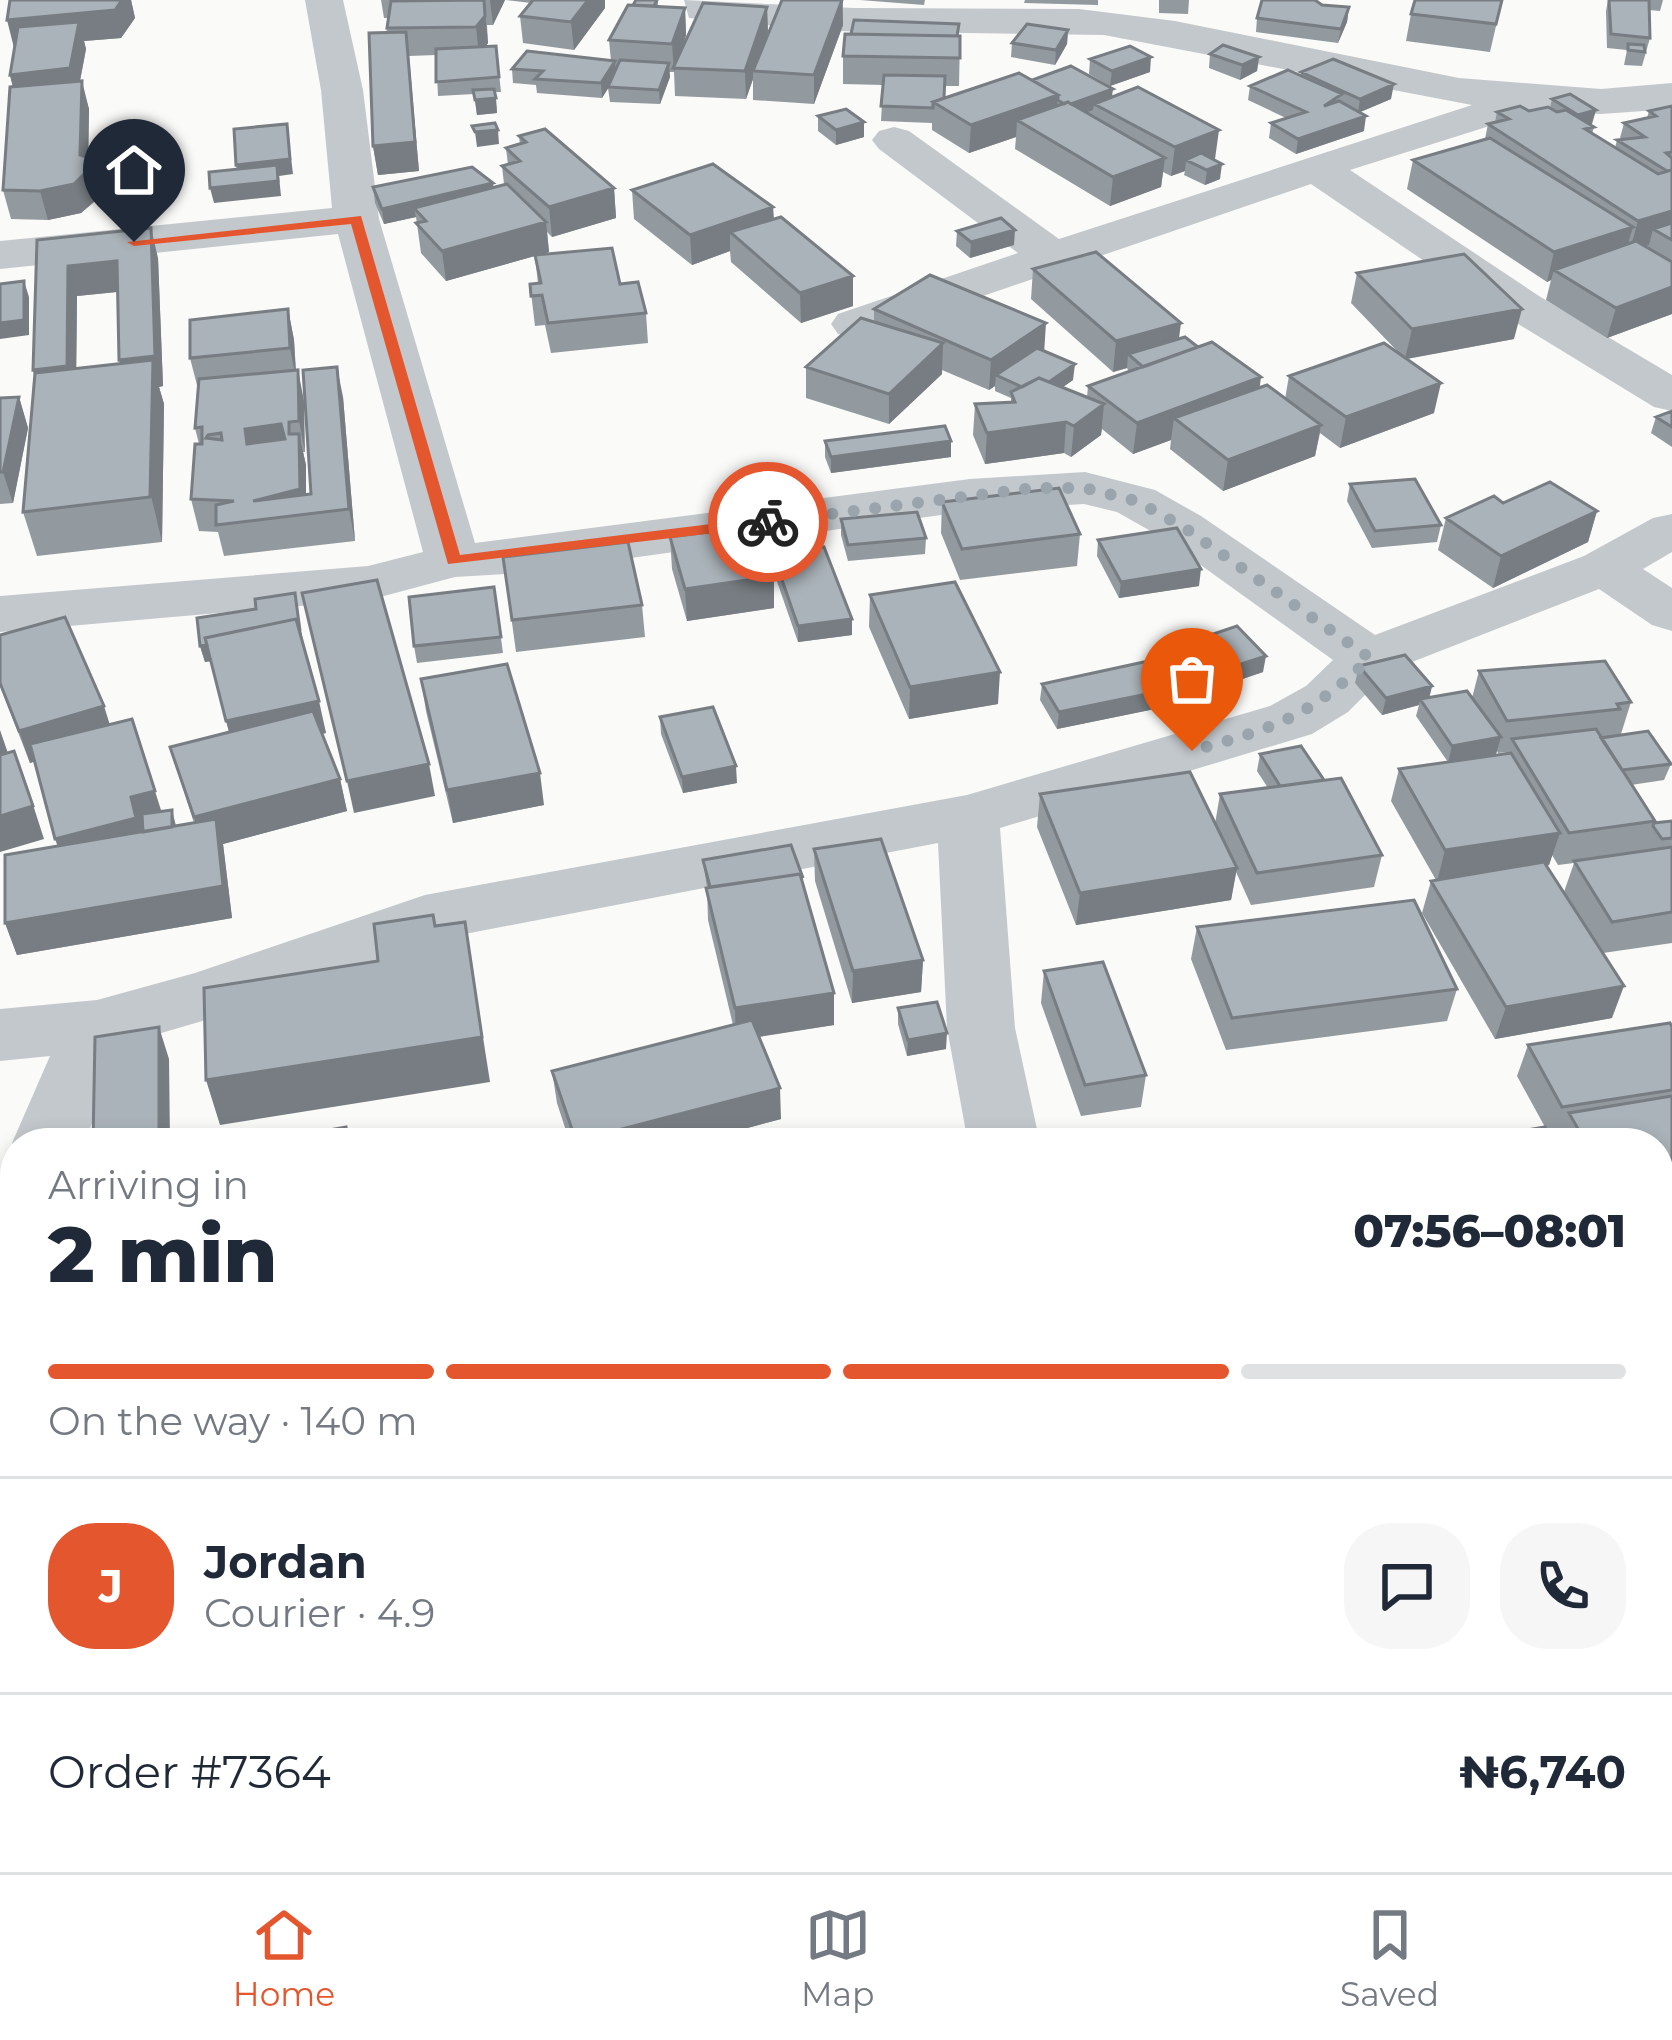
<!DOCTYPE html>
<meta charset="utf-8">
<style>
body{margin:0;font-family:Montserrat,sans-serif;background:#f6f6f7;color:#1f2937;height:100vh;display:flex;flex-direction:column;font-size:45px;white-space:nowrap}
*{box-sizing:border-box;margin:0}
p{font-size:39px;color:#747a83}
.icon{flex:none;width:66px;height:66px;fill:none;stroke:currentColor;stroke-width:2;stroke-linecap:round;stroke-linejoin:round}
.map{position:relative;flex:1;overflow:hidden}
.panel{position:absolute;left:0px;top:1128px;width:1674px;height:744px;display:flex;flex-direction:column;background:#fff;border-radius:48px 48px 0 0;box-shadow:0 6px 18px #0003}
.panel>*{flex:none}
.pin{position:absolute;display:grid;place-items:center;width:102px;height:102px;color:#fff;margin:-123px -51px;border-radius:50% 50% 50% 0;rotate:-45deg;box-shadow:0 0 12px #0007}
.pin .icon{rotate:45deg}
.courier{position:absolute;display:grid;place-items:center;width:120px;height:120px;margin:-60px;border:9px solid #e4572e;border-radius:50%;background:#fff;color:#222;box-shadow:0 3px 15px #0007}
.headline em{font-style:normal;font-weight:800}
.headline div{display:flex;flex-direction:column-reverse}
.headline{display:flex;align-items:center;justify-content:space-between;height:204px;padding:0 48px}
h1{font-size:78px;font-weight:800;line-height:90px}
.bar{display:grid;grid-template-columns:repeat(4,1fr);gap:18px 12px;align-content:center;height:144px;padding:0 48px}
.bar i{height:15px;border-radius:9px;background:#e0e1e3}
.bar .active{background:#e4572e}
.bar p{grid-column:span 4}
.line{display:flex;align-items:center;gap:30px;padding:0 48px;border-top:3px solid #e0e1e3}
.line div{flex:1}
.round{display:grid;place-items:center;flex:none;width:126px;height:126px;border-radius:48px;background:#f6f6f7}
.tabs{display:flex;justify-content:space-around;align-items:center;height:168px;border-top:3px solid #e0e1e3;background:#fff;font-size:33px;color:#747a83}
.tabs a{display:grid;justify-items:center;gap:6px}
.tabs .active{color:#e4572e}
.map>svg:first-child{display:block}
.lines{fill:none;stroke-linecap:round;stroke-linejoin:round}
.minor{fill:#c3c8cc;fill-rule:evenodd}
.wall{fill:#929a9f;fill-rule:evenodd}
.shaded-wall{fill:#777d82}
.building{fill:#aab3b9;stroke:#777d82;stroke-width:3;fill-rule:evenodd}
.route{fill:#e4572e}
.done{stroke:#99a4ac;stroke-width:12;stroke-dasharray:0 21.6}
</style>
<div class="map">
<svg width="1672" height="1872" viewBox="0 0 1672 1872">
<rect width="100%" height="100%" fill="#fafaf8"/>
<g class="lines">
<path class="minor" d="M305 0H343L363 90 379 219 475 543 970 479 1085 472 1155 490 1201 516 1375 635 1584 556 1653 518 1672 514V552L1643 569 1672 588V631L1652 625 1599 589 1389 671 1348 712 1312 734 1000 828 1015 1028 1040 1143H968L947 1028 938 843 434 940 233 1012 124 1044 84 1143H15V1149L12 1143 50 1056 0 1061V1009L97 1000 195 973 425 895 967 795 1270 706 1306 686 1333 660 1163 538 1117 512 1084 504 970 511 523 573 455 577 369 600 0 632V596L368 566 423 552 338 234 0 269V241L332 208 321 90Z
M684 0 854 8 1079 9 1175 21 1459 78 1601 89 1672 83V109L1601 114 1534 112 1350 170 1539 296 1672 375V411L1654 407 1505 316 1311 184 872 334 855 338 838 334 831 324 838 314 1018 253 879 149 872 140 879 131 894 127 909 131 1059 239 1472 105 1104 35 829 31 689 18Z
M15 1264V1530L0 1536V1269Z
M1235 1857H1327L1333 1872H1239Z"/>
</g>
<path class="wall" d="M10 0H131L135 18 121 38 84 41 86 49 80 81 89 109 88 157 90 158 98 187 95 201 81 213 48 220 11 219 3 190 13 87 10 75 14 48Z
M381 0H505L493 25H487L488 43 486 46H496L501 92H495L497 113 477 115 474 94 438 96 436 55 409 56 419 171 378 175 373 146 388 18H384Z
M506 0H605V8L574 50 523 43 520 16 531 3Z
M658 0V6L685 8 686 35 680 54 767 7 768 34 782 0H843V25L814 104 753 100V79L746 99 675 96 674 72H669L670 77 660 104 610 102 608 88 602 98 537 93 536 85 513 83 512 69 611 61 609 40Z
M860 0H925L924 5Z
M1025 0H1098V5L1024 3Z
M1159 0H1189L1188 14 1159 13Z
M1502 0 1490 52 1406 41 1411 14Z
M1608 0H1663L1660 11 1649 10 1650 38 1642 66 1624 65 1627 50 1607 48 1606 11Z
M1322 5 1349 7 1347 22 1338 43 1256 32 1257 18Z
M1068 30 1067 44 1055 65 1011 57 1012 43Z
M958 36H960L959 86H944V98L1032 80 1112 97 1215 159 1220 179 1205 185 1184 175 1185 171 1171 176 1163 172 1161 187 1110 206 1015 149 1016 137 969 153 932 130V123L881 121 883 85 843 84V56Z
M1210 54 1259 57 1257 71 1240 80 1209 68Z
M1090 59 1150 72 1110 86 1089 74Z
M1301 72 1391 99 1360 112 1364 131 1296 154 1269 138 1271 123 1286 118 1248 100 1250 86 1301 75Z
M1552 99 1596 110 1591 125 1594 127 1592 134 1615 148 1617 140 1622 139 1620 138 1624 123 1647 118 1649 111 1672 106V314L1607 338 1546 300 1551 280 1547 282 1407 189 1413 160 1485 139 1488 124 1495 122 1497 112 1529 111 1550 108Z
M818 116 864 137 836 145 818 131Z
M519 136 614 188 616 218 552 237 547 232 549 252 540 255 620 284 646 313 648 343 551 353 545 325 535 326 530 284H538L535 256 446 281 421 253 416 217 384 224 375 203 373 187 493 183V187L504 184 502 166 508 165 506 148 520 144Z
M632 190 773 207 774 219 853 306 801 323 731 262 730 251 692 265 634 219Z
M957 231 1014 245 970 258 956 246Z
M37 240 158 258 163 386 159 387 164 404 162 542 37 556 23 512 35 377 33 370ZM118 292 120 364 76 368 77 296Z
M1033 269 1198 347 1260 388 1285 399 1289 376 1400 354 1351 303 1357 273 1514 339 1407 359 1434 413 1340 448 1320 433 1315 456 1223 491 1170 449 1171 440 1133 454 1102 429 1101 435 1071 457 1064 453 985 464 973 435 975 404 1011 402V398L995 391V386L989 390 942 370V374L889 424 806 398V367L874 322V309L1044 351 1073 380 1063 387 1087 397 1088 386 1129 372 1127 368 1113 372 1031 299Z
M288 309 294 340 296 370 305 452H303L306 465V495L311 494 343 397 355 541 224 556 218 532 199 531 191 499 199 444 195 428 198 389 190 358Z
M19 397 28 428 13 503 0 504V398Z
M1672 411V447L1651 433 1656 417Z
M825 441 951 457 831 473 825 457Z
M1350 484 1441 525 1437 542 1372 548 1347 501Z
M942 502 1080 534 1077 566 960 580 941 533Z
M1597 511 1588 542 1493 588 1438 550 1446 518Z
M841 519 926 538 925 554 848 561 841 535Z
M670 537 774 576V608L687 621 672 569Z
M1098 540 1199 586 1119 598 1097 556Z
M773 554 852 635 798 642 773 570Z
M503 557 642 605 645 637 516 652Z
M494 587 503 653 417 663 414 646Z
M295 593 303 646 326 733 322 734 340 779 347 811 223 844 232 918 17 955 5 923 58 846 35 761 30 763 0 686V635L110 725 161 811 176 826 194 823 170 747 229 732 211 661 205 662 200 646 256 609Z
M870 595 998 704 909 719 869 627Z
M1175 647 1263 672 1201 693 1173 663Z
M1359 666 1432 686 1429 698H1472L1479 671 1631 702 1621 734 1611 736 1671 764 1664 780 1631 785 1655 821 1654 823 1672 821V943L1603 953 1612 1018 1495 1039 1422 913 1431 881 1436 880 1391 801 1399 769 1448 762 1416 716 1419 705 1382 715 1355 683ZM1497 751 1498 753 1508 752 1453 762 1496 754ZM1552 855 1558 865 1574 863 1564 892 1546 866 1549 865Z
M421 679 544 805 453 823 426 711Z
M1042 684 1186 686 1184 703 1057 729 1040 700Z
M660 717 737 783 683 793 661 734Z
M1260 754 1324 780 1382 855 1374 887 1251 905 1236 872 1231 900 1076 925 1037 827 1040 794 1215 824 1220 794 1268 788 1257 771Z
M814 849 923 960 921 992 852 1003 815 881Z
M703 860 803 882 834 993V1025L759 1037 781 1119 692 1143H570L557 1103 552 1071 733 1025 708 920 707 888Z
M1197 927 1457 989 1447 1021 1226 1050 1191 959Z
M1044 971 1146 1075 1141 1107 1081 1116 1041 1003Z
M898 1008 946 1049 907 1056 898 1024Z
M1672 1027V1210L1659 1212V1143H1558L1560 1137 1551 1138 1517 1076 1528 1045Z
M1672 1222V1404L1671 1406 1659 1408V1224Z"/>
<path class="shaded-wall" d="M122 0H131L135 18 121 38 84 41 86 49 77 96 17 104 10 75 14 48 7 20Z
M484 0 488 43 479 55 476 27Z
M490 0H505L493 25Z
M588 0H605V8L574 50 571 22Z
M842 0 843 25 814 104V75Z
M767 7 768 34 753 71V79L746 99 745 71Z
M1349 7 1347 22 1338 43 1341 29Z
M685 8 686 35 674 72 672 44Z
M1068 30 1067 44 1055 65 1056 50Z
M406 32 419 171 378 175 373 146Z
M1151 57 1150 72 1110 86 1112 71Z
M1259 57 1257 71 1240 80 1242 65Z
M615 61 616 76 602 98 601 83Z
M669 63 670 77 660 104 659 90Z
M82 81 89 109 88 171 90 158 98 187 95 201 81 213 48 220 40 191 80 155Z
M1394 84 1391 99 1358 113 1360 99Z
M1113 89 1111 104H1094L1093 110 1066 120 1067 106Z
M1058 95 1056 123 1017 120 1016 137 969 153 971 125Z
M496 98 497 113 477 115 475 100Z
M1596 110 1592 124 1574 130 1578 115Z
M1366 116 1364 131 1296 154 1298 139Z
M864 122V137L836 145V130Z
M287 124 293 174 279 176 281 196 214 203 210 188 239 180 236 165Z
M498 130 499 144 477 147 475 132Z
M1219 130 1215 159 1198 166 1186 160 1185 171 1171 176 1175 147Z
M1165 158 1161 187 1110 206 1113 177Z
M1222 164 1220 179 1205 185 1207 170Z
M493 183 495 198 414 208 416 217 384 224 382 209Z
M614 188 616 218 552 237 549 207Z
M773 207 774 236 730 232V251L692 265 690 235Z
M1672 211V238L1653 229 1649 245 1630 250 1638 221Z
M546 222 549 252 446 281 442 251Z
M1633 227 1624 257 1554 270 1551 280 1547 282 1554 252Z
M151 228 158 258 163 386 159 387 164 404 162 542 119 360Z
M1015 230 1014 245 970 258 971 242Z
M117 261 125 291 77 296 76 397 42 401 33 370 68 266Z
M853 276V306L801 323 800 293Z
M24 281 29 297V335L0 339V323Z
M1672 287V314L1607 338 1616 308Z
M288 309 294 340 296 378 290 348Z
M1522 309 1514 339 1405 359 1412 329Z
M1046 323 1044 354 996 375 995 386 989 390 991 360Z
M1181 323 1177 353 1128 354 1127 368 1113 372 1116 341Z
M943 343 942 374 889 424V394Z
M1075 364 1073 380 1033 408 1034 392Z
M337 367 343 397 355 541 349 509Z
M298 370 304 401 305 452 299 421Z
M1261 377 1257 408 1174 418 1171 440 1133 454 1137 423Z
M1441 383 1434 413 1340 448 1346 417Z
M19 397 28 428 13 503 3 472Z
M1104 404 1101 435 1071 457 1074 426Z
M1066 422 1064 453 985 464 987 433Z
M281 424 288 455 254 475 245 429Z
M1321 425 1315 456 1223 491 1228 460Z
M299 434 306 465V514L253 501Z
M951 441V457L831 473V457Z
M1597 511 1588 542 1493 588 1501 556Z
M1201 569 1199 586 1119 598 1121 582Z
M774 576V608L687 621 685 589Z
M295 593 304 648 205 662 200 646Z
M852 619V635L798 642V626Z
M1266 656 1263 672 1201 693 1204 676Z
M1000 672 998 704 909 719 910 687Z
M1186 686 1184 703 1057 729 1059 712Z
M1432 686 1428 703 1420 699 1419 705 1382 715 1386 698Z
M319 701 326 733 235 753 226 721Z
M104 706 114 738 30 763 19 731Z
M0 730 13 768 0 771Z
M1501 737 1496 754 1448 763 1452 746Z
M429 764 435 796 354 813 347 781Z
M736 766 737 783 683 793 682 777Z
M540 773 544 805 453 823 447 790Z
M340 779 347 811 223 844 232 918 17 955 5 923 203 849 194 817Z
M26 783 44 839 0 852V816Z
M155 791 165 823 141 829 144 841 172 837V810L176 826 177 854 148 858 146 850 67 871 55 839 136 818 131 797Z
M1560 833 1549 865 1437 882 1445 850Z
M1237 868 1231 900 1076 925 1080 893Z
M465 922 490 1082 220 1125 206 1080Z
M923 960 921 992 852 1003 853 971Z
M1624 986 1612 1018 1495 1039 1506 1007Z
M834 993V1025L736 1040 735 1008Z
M159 1027 169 1059 170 1143H159Z
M947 1033 946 1049 907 1056 908 1040Z
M780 1088 781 1119 692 1143H576V1141Z
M130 1857H145V1872H130Z"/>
<path class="building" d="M10 0H122L115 10 7 20Z
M484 0 485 16 476 27 387 28 391 1Z
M533 0H588L571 22 520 16Z
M636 0H657L654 6 633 5Z
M782 0H842L814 75 753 71Z
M1262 0H1315L1322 5 1349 7 1341 29 1257 18Z
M1415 0H1502L1496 24 1411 14Z
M1609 0H1649L1650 38 1611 34Z
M703 3 767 7 745 71 673 68Z
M628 5 685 8 672 44 609 40Z
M854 20 959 24 957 36 851 34Z
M79 22 70 68 10 75 18 27Z
M1027 24 1068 30 1056 50 1012 43Z
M406 32 415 142 373 146 369 33Z
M845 34 960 36V58L843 56Z
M1628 44 1644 45 1645 52 1628 50Z
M1223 45 1259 57 1242 65 1210 54Z
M496 46 499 77 436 82V49Z
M1130 46 1151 57 1112 71 1090 59Z
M527 51 615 61 601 83 535 79 543 71 512 69Z
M1333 59 1394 84 1360 99 1301 72Z
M620 60 669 63 659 90 608 87Z
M1071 66 1113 89 1071 104 1068 102 1064 104 1058 100V95L1032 80Z
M1288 70 1342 94 1324 106 1339 101 1366 116 1298 139 1271 123 1306 112 1250 86Z
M1019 73 1058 95 971 125 933 102Z
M884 75 945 76 944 98 933 102V108L881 106Z
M82 81 80 155 90 158 87 171 74 184 40 191 3 190 10 87Z
M1138 87 1219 130 1175 147 1094 104Z
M494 89 496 98 475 100 473 90Z
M1570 94 1596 110 1578 115 1552 99Z
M1068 102 1165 158 1113 177 1017 120Z
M1520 106 1529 111 1548 107 1557 112 1566 110 1594 127 1585 129 1658 174 1672 170V211L1638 221 1488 124 1509 119 1497 112Z
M1672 106V152L1666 153 1672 158V170L1667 171 1617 140 1645 137 1624 123 1656 116 1649 111Z
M846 109 864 122 836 130 818 116Z
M495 123 498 130 475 132 472 126Z
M287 124 290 159 236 165 234 129Z
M545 129 614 188 549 207 502 166 520 161 506 148 526 142 519 136Z
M1490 138 1633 227 1554 252 1413 160Z
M1201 153 1222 164 1207 170 1186 160Z
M713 164 773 207 690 235 632 190Z
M277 165 278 181 210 188 209 172Z
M472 167 493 183 382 209 373 187Z
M507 184 546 222 442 251 416 223 426 221 414 208Z
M781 217 853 276 800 293 730 232Z
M1001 218 1015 230 971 242 957 231Z
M1672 223V240L1653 229Z
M151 228 155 356 119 360 117 261 68 266 67 366 33 370 37 240Z
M1636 241 1672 262V287L1616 308 1554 270Z
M612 248 620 284 638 282 646 313 548 323 542 295 531 296 530 284 541 283 535 255Z
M1096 252 1181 323 1116 341 1033 269Z
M1464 254 1522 309 1412 329 1357 273Z
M930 275 1046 323 991 360 874 309Z
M24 281V320L0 323V284Z
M288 309 290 348 190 358V320Z
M861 318 943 343 889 394 806 367Z
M1185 337 1198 347 1143 367 1128 354Z
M1212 342 1261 377 1137 423 1088 386Z
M1384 343 1441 383 1346 417 1289 376Z
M1037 348 1075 364 1049 382 1039 378 1022 387 996 375Z
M153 360 150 497 23 512 35 373Z
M337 367 349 509 216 525V505L234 501 191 499 195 444H202V427L195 428 199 379 298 370 299 421 289 422V434H299L300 489 253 501 311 494 303 370ZM281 424 285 439 247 444 245 429ZM221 433 222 440 206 438 208 435Z
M1039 378 1104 404 1074 426 1066 422 987 433 975 404 1015 402 1011 392Z
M1267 385 1321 425 1228 460 1174 418Z
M19 397 3 472H0V398Z
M1672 411V427L1656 417Z
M945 426 951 441 831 457 825 441Z
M1415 479 1441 525 1375 531 1350 484Z
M1550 482 1597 511 1501 556 1446 518 1494 496 1503 503Z
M1059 488 1080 534 962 549 942 502Z
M917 512 926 538 848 545 841 519Z
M756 526 774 576 685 589 670 537Z
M1177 528 1201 569 1121 582 1098 540Z
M628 542 642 605 512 620 503 557Z
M824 547 852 619 798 626 773 554Z
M377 580 429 764 347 781 302 593Z
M955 582 1000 672 910 687 870 595Z
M494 587 501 637 414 646 409 597Z
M295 593 300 631 296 619 205 638 207 645 200 646 197 618 256 609 255 599Z
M65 617 104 706 19 731 0 683V635Z
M296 619 319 701 226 721 205 638Z
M1237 626 1266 656 1204 676 1175 647Z
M1405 655 1432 686 1386 698 1359 666Z
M1167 657 1186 686 1059 712 1042 684Z
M1605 661 1631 702 1617 704 1620 709 1507 721 1479 671Z
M507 664 540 773 447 790 421 679Z
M1467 691 1501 737 1452 746 1420 699Z
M713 707 736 766 682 777 660 717Z
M313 711 340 779 194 817 170 747Z
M132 719 155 791 131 797 136 818 55 839 30 744Z
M1596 729 1655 821 1569 833 1512 739Z
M1648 731 1671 764 1622 770 1601 738Z
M1301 746 1324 780 1280 786 1260 754Z
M14 751 33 806 0 816V755Z
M1511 753 1560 833 1445 850 1399 769Z
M1190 772 1237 868 1080 893 1040 794Z
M1341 778 1382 855 1257 873 1220 794Z
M172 810V827L143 832 142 814Z
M216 819 223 886 5 923V855Z
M1672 821V838L1662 839 1653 826 1654 823Z
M881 839 923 960 853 971 814 849Z
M791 845 803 878 800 874 710 887 703 860Z
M1672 847V912L1612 922 1574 861Z
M1544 862 1624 986 1506 1007 1431 881Z
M800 874 834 993 735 1008 706 888Z
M1414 900 1457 989 1232 1018 1197 927Z
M433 915 435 926 465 922 482 1037 206 1080 204 988 378 961 374 924Z
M1103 962 1146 1075 1085 1085 1044 971Z
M937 1002 947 1033 908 1040 898 1008Z
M752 1020 780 1088 576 1141 552 1071Z
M1670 1023 1672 1027V1090L1562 1107 1528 1045Z
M159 1027V1143H93L95 1037Z
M1672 1096V1181L1659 1183V1143H1586L1569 1113Z
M346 1127 348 1143H256Z
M1545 1127 1554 1143H1451Z
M1672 1222V1320L1659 1295V1224Z
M1659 1325 1672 1349V1378L1659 1380Z
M36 1857H130V1872H35Z
M437 1857H608L609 1872H439Z
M637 1857H740L743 1872H640Z
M1181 1857H1225L1230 1872H1116Z"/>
<path class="route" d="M361 216 460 555 768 517 776 522 774 526 448 564 351 224 134 246 127 242Z"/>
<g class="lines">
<path class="done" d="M768 522 1033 488H1085L1136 501 1182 526 1370 658C1307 719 1275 727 1192 751"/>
</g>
</svg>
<div class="pin" style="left:1192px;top:751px;background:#ea580c"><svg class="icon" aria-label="bag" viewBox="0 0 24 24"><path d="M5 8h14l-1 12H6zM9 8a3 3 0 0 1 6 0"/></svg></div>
<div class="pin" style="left:134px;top:242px;background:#1f2937"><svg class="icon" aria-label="home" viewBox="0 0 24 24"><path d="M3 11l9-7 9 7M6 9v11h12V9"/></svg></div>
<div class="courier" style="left:768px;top:522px"><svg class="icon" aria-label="bike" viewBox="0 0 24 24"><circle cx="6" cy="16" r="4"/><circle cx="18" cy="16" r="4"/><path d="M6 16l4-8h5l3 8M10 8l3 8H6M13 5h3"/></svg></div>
<section class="panel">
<div class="headline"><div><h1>2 min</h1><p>Arriving in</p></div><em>07:56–08:01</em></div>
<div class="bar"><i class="active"></i><i class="active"></i><i class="active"></i><i></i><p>On the way · 140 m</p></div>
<div class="line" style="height:216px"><b class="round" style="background:#e4572e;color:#fff">J</b><div><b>Jordan</b><p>Courier · 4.9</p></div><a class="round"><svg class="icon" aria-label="chat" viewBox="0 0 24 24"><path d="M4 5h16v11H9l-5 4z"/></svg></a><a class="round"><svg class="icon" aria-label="phone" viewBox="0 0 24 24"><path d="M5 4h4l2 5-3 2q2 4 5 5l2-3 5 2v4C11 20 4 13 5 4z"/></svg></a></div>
<div class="line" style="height:156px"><div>Order #7364</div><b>₦6,740</b></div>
</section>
</div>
<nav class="tabs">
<a class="active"><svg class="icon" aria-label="home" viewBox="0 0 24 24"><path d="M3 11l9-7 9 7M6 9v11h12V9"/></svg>Home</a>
<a><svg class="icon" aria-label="map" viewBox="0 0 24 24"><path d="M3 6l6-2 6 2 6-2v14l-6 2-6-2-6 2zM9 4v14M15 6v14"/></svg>Map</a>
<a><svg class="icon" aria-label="saved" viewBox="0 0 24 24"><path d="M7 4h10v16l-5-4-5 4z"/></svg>Saved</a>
</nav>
